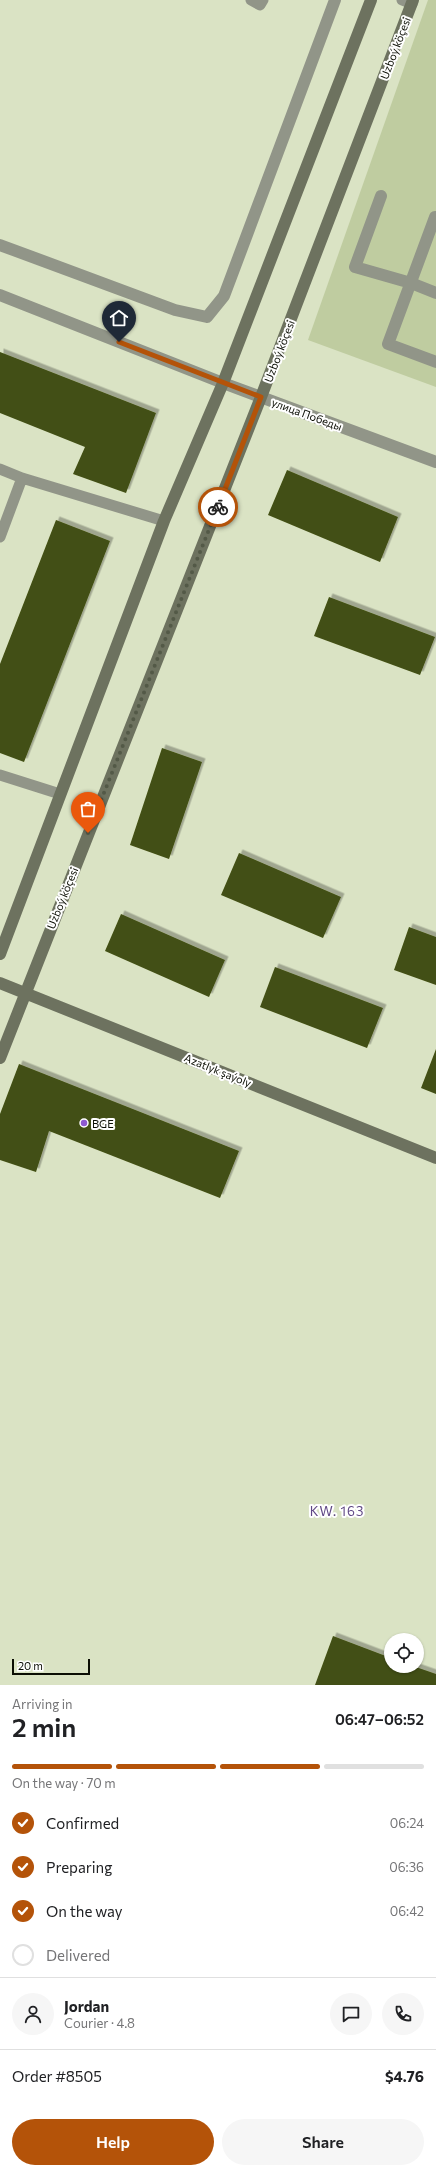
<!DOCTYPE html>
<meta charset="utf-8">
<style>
body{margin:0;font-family:Commissioner,sans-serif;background:#f6f6f6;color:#202124;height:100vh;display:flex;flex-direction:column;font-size:15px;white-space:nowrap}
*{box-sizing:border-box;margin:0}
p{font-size:13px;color:#757577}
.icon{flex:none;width:22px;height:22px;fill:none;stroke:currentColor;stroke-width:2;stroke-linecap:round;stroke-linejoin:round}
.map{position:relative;height:1685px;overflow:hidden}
.drawer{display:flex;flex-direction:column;background:#fff;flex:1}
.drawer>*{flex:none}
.tools{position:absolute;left:384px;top:1633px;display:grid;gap:8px}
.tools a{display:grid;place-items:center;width:40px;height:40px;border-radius:50%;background:#fff;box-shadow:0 1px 3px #0004;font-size:20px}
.scale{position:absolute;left:12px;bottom:10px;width:78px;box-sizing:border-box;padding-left:4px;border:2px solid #0b0e04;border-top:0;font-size:11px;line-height:14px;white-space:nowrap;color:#0b0e04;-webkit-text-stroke:3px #fff;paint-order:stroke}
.pin{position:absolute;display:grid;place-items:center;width:34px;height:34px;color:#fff;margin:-41px -17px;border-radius:50% 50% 50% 0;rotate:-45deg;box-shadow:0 0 4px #0007}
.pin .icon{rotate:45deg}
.courier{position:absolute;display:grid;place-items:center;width:40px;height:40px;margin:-20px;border:3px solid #b45309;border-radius:50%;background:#fff;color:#222;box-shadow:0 1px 5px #0007}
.headline em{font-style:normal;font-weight:600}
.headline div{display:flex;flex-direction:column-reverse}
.headline{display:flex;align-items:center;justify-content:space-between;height:68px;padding:0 12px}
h1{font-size:26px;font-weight:600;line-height:30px}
.bar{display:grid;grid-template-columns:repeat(4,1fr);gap:6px 4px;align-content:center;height:48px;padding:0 12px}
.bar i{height:5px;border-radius:3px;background:#e0e0e0}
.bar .active{background:#b45309}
.bar p{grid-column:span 4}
.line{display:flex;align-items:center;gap:10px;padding:0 12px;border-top:1px solid #e0e0e0}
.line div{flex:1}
.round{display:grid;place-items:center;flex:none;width:42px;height:42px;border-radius:21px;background:#f6f6f6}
ol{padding:0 12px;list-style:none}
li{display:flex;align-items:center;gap:12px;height:44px}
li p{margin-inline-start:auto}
li .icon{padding:4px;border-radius:50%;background:#b45309;color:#fff;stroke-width:4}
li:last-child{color:#757577}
li i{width:22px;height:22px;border:2px solid #e0e0e0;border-radius:50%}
.button{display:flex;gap:8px;margin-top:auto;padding:8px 12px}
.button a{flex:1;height:46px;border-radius:24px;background:#b45309;color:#fff;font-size:16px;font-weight:600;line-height:46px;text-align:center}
.button a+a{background:#f6f6f6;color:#202124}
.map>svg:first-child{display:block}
.green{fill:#bfcca0}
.building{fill:#435013;filter:url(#shadow)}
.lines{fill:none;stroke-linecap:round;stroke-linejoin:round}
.lane{stroke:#919588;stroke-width:11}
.street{stroke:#919588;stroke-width:12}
.secondary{stroke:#6d725f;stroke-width:12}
.done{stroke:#535947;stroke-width:4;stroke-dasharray:0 7.2}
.route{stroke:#b45309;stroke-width:5}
.poi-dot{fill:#8d58d1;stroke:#fff;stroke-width:1.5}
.labels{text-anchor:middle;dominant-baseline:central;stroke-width:4;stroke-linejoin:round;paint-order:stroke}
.street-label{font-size:11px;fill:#0b0e04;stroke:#fff}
.poi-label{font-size:11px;fill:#0b0e04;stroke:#fff;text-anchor:start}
.quarter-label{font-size:13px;letter-spacing:1px;fill:#604885;stroke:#fff}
</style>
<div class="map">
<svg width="436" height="1685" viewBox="0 0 436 1685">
<defs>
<filter id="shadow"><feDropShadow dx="3.5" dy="-3.5" stdDeviation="0" flood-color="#0004"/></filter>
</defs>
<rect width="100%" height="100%" fill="#dae3c4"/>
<path class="green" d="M428 0H436V387L308 340Z"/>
<path class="building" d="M0 352 156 413 126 493 73 474 85 447 0 413Z
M287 470 398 517 380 562 268 515Z
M56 520 110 541 24 762 0 753V664Z
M329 597 435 637 420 675 314 636Z
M162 748 202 762 169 859 130 845Z
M239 853 341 897 323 938 221 895Z
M121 914 225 960 209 997 105 951Z
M409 927 436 937V985L394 970Z
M275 967 383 1008 367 1048 260 1007Z
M436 1049V1094L421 1088Z
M19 1064 239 1151 220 1198 49 1131 36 1172 0 1160V1114Z
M333 1636 391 1658V1666H413L436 1674V1685H315Z"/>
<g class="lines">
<path class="lane" d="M251 0 260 5 263 0
M402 0 412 4
M0 469 22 478 164 521
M0 537 22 478
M0 775 60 794"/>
<path class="street" d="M381 196 355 267 411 283 436 293
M435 217 388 344 436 362
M0 245 175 310 207 317 224 296 335 0
M0 295 223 383 436 462"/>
<path class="secondary" d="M0 954 164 521 223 383 371 0
M0 983 436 1158
M0 1058 261 397 413 0"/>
</g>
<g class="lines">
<path class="done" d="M88 833 218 507"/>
<path class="route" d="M119 342 261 397 218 507"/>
</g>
<circle class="poi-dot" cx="84" cy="1123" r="4"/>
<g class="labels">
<g class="street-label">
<text transform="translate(395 48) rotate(-69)">Uzboý köçesi</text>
<text transform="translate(279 351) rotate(-69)">Uzboý köçesi</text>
<text transform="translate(307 414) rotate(20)">улица Победы</text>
<text transform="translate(62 898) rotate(-68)">Uzboý köçesi</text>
<text transform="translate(218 1070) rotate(22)">Azatlyk şaýoly</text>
</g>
<g class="poi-label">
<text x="92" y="1123">BGE</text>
</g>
<g class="quarter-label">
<text x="337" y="1511">KW. 163</text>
</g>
</g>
</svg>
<div class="tools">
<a><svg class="icon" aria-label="locate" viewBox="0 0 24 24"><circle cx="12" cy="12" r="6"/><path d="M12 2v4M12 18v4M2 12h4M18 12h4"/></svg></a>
</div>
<div class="scale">20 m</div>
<div class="pin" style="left:88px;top:833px;background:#ea580c"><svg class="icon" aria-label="bag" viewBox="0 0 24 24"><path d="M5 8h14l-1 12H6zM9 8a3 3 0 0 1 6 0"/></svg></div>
<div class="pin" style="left:119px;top:342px;background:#1f2937"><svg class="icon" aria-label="home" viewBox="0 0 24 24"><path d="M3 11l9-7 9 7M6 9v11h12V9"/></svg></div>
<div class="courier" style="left:218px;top:507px"><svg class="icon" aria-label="bike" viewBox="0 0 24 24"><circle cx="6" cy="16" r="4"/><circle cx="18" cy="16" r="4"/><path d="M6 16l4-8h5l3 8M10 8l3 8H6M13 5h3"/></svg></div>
</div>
<section class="drawer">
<div class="headline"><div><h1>2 min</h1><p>Arriving in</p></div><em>06:47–06:52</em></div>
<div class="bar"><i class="active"></i><i class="active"></i><i class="active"></i><i></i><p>On the way · 70 m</p></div>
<ol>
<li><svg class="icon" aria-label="check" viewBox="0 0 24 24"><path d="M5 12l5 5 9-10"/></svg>Confirmed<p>06:24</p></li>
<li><svg class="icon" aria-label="check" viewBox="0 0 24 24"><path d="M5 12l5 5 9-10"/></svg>Preparing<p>06:36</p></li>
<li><svg class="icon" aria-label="check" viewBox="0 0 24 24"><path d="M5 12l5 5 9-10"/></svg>On the way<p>06:42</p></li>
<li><i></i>Delivered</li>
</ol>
<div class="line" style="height:72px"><a class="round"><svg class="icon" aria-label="person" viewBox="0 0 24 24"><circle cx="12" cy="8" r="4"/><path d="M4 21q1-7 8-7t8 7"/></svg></a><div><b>Jordan</b><p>Courier · 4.8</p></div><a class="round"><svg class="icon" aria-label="chat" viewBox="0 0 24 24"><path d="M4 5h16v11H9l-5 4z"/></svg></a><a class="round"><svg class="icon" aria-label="phone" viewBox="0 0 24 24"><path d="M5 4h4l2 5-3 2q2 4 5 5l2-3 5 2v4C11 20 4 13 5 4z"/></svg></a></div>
<div class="line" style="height:52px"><div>Order #8505</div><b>$4.76</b></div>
<div class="button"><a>Help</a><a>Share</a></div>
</section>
